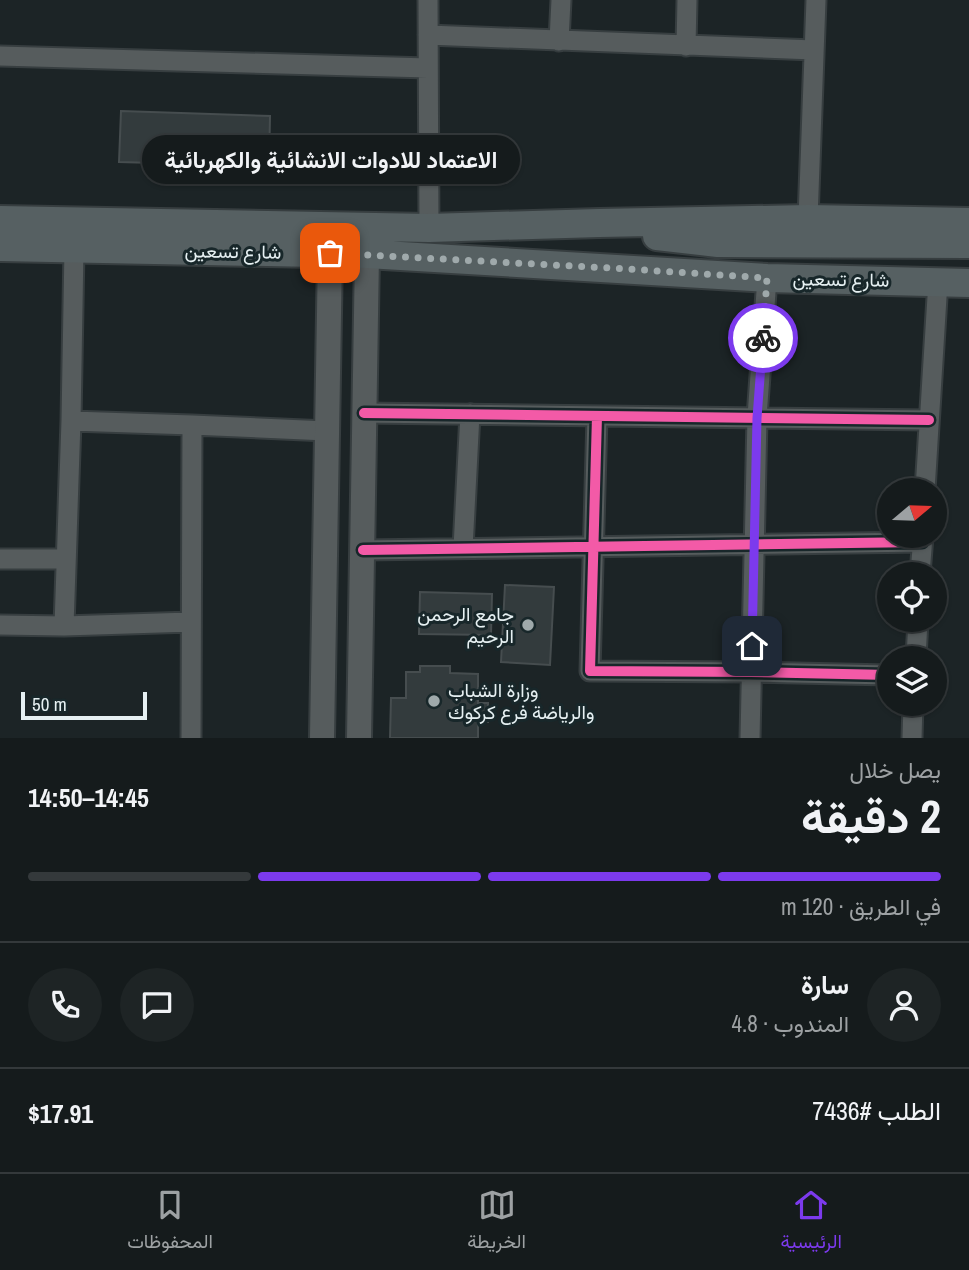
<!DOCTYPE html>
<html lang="ar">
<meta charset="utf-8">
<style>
body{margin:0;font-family:"Archivo Narrow",Vazirmatn,sans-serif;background:#1e2425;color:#f1f3f6;direction:rtl;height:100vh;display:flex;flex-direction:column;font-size:26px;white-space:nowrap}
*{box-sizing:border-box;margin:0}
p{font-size:23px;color:#9da1a3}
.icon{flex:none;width:38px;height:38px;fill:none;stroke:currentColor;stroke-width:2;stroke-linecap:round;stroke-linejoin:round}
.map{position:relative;height:738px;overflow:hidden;direction:ltr}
.sheet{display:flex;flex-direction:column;background:#151b1c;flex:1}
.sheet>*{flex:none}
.needle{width:46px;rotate:71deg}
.controls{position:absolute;left:877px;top:478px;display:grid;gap:14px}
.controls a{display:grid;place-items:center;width:70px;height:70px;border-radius:50%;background:#151b1c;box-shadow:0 2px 5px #0004,0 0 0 2px #34393b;font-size:35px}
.scale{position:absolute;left:21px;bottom:18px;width:126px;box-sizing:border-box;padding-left:7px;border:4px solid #e6f0f2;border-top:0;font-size:19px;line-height:24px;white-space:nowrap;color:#e6f0f2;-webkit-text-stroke:5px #18272a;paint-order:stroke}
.pin{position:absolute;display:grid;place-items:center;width:60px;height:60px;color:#fff;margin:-30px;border-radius:14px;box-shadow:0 4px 10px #0006}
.courier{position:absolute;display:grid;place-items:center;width:70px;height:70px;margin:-35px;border:5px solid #7c3aed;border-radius:50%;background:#fff;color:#222;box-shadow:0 2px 9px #0007}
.bubble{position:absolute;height:49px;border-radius:24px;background:#151b1c;box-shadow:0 2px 5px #0004,0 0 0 2px #34393b;font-size:23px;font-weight:700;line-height:49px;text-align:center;direction:rtl}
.overview em{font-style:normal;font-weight:700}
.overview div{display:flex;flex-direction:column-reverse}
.overview{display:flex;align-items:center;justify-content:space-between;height:119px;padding:0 28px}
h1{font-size:46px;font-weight:700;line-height:52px}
.bar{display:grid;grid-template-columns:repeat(4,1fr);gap:10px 7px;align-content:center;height:84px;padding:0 28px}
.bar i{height:9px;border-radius:5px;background:#34393b}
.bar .active{background:#7c3aed}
.bar p{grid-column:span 4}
.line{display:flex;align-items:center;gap:18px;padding:0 28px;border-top:2px solid #34393b}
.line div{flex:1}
.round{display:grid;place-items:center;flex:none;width:74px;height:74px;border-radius:37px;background:#1e2425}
.dock{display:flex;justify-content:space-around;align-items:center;height:98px;border-top:2px solid #34393b;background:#151b1c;font-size:19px;color:#9da1a3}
.dock a{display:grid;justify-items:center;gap:4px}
.dock .active{color:#7c3aed}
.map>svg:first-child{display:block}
.building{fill:#333b3d;stroke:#464d4f;stroke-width:2}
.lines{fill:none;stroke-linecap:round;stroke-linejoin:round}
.minor-casing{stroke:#373e40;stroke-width:23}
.tertiary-casing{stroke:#373e40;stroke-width:28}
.secondary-casing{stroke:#373e40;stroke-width:32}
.minor{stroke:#565c5d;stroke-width:19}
.tertiary{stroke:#565c5d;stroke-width:24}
.secondary{stroke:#566062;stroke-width:28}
.cycleway-casing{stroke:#18272a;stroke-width:15}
.cycleway{stroke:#f35aa7;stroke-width:10}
.done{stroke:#9fa9ab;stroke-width:7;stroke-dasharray:0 12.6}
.route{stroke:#7c3aed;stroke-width:9}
.poi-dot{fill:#9fa9ab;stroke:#18272a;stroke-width:2.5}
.labels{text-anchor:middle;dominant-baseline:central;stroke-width:6;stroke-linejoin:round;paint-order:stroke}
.street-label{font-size:19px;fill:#e6f0f2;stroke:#18272a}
.poi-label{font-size:19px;fill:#e6f0f2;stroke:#18272a;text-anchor:end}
</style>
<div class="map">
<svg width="969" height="738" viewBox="0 0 969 738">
<rect width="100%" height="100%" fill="#1c2426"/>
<path class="building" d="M121 111 270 116 269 166 119 162Z
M505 585 554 587 550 665 501 662Z
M420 592 492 594 491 635 419 634Z
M420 666H450V673L478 674V703H488V722L478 721V738H390L391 698H406V672H420Z"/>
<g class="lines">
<g class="minor-casing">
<path id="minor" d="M428 0 429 228
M428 35 814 50
M559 41 561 0
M686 46 687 0
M0 56 428 68
M808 219 816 0
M364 413 929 420
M597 416 590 671 751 672 889 675
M71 421 192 425 191 738
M192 425 327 431
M925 490 938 281
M463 548 470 414
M363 550 922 542
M0 559H66
M920 574 923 536
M0 625 64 626 191 622
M64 626 71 421 74 248
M916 658 918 620
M750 738 757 417 767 278
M912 738 913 704"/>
</g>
<g class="tertiary-casing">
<path id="tertiary" d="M322 738 330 253
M359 738 367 254"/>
</g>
<g class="secondary-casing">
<path id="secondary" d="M0 220 429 228 599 223 808 219 969 222
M657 236 718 243 969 244
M0 247 367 254 767 278 969 283"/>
</g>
<use href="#minor" class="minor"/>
<use href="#tertiary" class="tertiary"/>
<use href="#secondary" class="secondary"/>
<g class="cycleway-casing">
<path id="cycleway" d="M364 413 929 420
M597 416 590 671 751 672 889 675
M363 550 922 542"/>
</g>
<use href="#cycleway" class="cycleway"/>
</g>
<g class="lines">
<path class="done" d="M330 253 628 269 767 278 763 338"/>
<path class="route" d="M752 646 757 418 763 338"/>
</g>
<g class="poi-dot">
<circle cx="528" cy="625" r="7"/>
<circle cx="434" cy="701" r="7"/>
</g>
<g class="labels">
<g class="street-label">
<text transform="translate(233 251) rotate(1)">شارع تسعين</text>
<text transform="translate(841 279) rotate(1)">شارع تسعين</text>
</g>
<g class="poi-label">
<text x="514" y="614">جامع الرحمن<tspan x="514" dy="22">الرحيم</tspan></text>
<text x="448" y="690" text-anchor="start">وزارة الشباب<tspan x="448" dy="22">والرياضة فرع كركوك</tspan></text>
</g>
</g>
</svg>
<div class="controls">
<a><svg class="needle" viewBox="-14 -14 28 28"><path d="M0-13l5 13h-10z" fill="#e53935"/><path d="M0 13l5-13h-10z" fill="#9da1a3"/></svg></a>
<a><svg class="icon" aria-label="locate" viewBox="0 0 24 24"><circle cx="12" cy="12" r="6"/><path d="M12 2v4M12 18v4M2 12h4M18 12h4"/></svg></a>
<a><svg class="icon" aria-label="layers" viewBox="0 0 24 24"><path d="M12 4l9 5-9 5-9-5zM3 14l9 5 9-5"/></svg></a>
</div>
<div class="scale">50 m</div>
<div class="pin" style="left:330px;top:253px;background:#ea580c"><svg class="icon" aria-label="bag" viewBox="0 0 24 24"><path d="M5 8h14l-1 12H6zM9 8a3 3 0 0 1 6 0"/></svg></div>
<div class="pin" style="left:752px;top:646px;background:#1f2937"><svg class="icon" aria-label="home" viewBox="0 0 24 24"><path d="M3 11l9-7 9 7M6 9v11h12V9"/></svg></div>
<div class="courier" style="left:763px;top:338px"><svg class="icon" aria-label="bike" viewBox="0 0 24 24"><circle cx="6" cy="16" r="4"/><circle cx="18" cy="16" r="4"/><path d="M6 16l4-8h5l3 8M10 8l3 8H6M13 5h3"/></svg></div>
<div class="bubble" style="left:142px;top:135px;width:378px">الاعتماد للادوات الانشائية والكهربائية</div>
</div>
<section class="sheet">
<div class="overview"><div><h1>2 دقيقة</h1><p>يصل خلال</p></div><em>14:45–14:50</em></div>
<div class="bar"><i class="active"></i><i class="active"></i><i class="active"></i><i></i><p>في الطريق · 120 m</p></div>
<div class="line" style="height:126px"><a class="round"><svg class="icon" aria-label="person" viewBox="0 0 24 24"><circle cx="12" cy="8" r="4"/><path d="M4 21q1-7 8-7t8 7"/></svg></a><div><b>سارة</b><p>المندوب · 4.8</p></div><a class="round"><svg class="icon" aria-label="chat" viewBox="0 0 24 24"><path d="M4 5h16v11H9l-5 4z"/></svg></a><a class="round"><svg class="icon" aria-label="phone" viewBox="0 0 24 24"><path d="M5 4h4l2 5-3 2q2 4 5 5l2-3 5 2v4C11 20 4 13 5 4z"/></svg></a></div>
<div class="line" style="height:91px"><div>الطلب #7436</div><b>$17.91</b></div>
</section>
<nav class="dock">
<a class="active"><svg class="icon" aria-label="home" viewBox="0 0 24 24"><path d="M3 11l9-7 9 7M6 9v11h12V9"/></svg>الرئيسية</a>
<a><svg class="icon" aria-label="map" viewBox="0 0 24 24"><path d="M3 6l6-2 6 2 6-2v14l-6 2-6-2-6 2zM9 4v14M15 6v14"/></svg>الخريطة</a>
<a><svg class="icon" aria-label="saved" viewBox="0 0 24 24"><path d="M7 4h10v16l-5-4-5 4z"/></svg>المحفوظات</a>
</nav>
